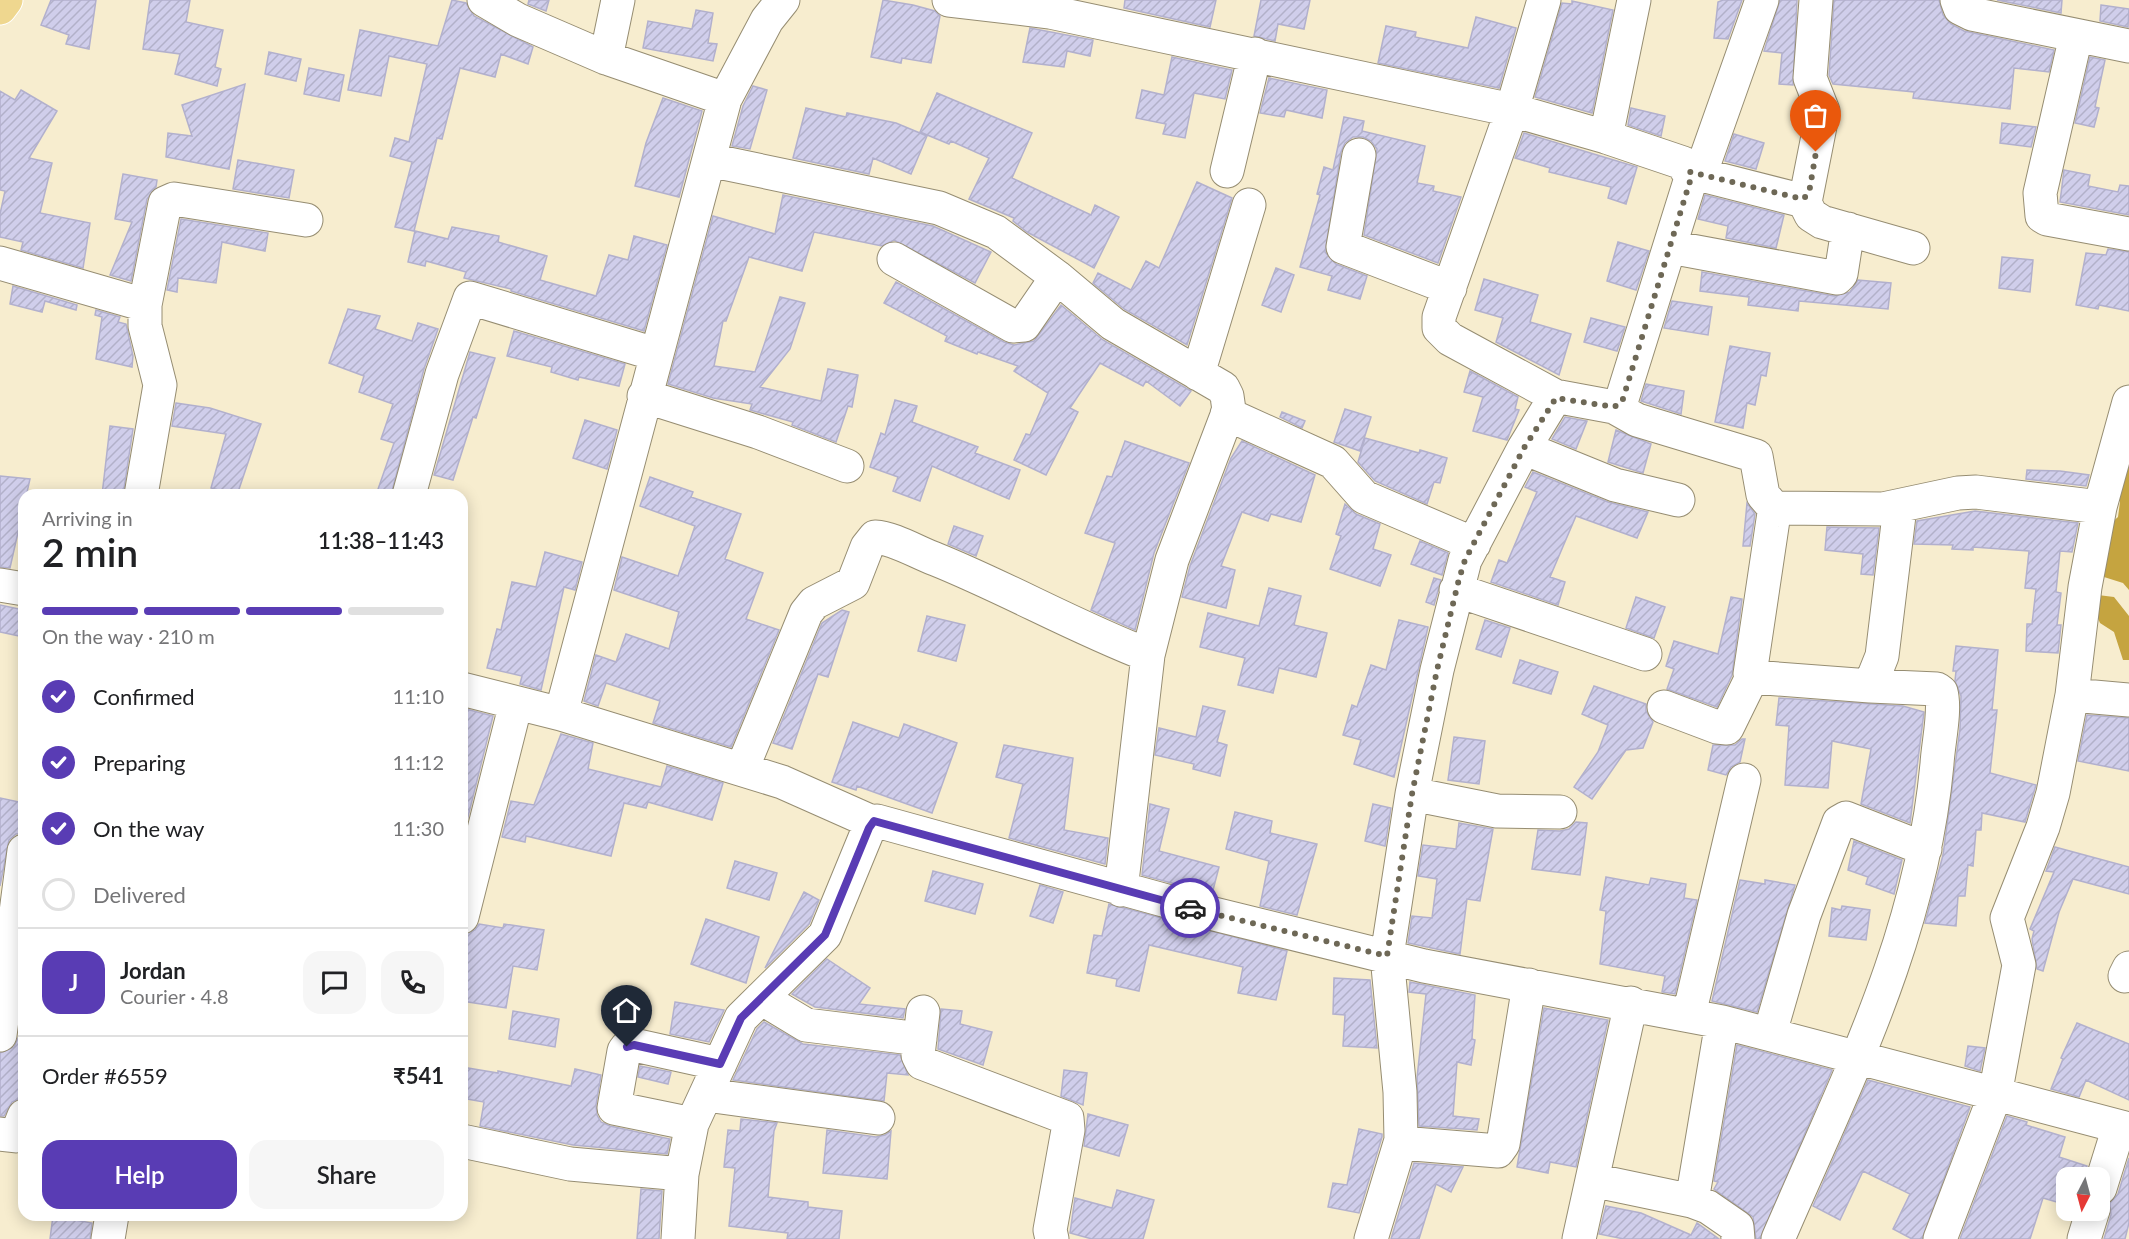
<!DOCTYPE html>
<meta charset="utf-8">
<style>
body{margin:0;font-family:Lato,sans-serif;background:#f6f6f6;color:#202124;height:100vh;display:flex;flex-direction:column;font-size:22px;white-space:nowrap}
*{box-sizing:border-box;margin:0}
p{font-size:20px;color:#757577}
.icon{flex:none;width:33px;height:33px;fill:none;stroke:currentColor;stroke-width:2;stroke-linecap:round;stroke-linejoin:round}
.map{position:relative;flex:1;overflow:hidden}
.panel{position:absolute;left:18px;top:489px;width:450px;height:732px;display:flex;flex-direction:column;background:#fff;border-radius:18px;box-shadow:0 3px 15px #0003}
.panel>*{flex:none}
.needle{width:39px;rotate:186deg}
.tools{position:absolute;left:2056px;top:1167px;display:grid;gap:12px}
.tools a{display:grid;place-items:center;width:54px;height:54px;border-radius:12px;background:#fff;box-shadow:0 3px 15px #0003;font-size:30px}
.pin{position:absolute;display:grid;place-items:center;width:51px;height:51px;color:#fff;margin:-62px -26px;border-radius:50% 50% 50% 0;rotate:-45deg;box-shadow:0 0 6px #0007}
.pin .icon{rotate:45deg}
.courier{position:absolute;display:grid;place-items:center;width:60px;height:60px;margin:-30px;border:4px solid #593cb4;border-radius:50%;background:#fff;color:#222;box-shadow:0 2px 8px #0007}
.head em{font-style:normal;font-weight:600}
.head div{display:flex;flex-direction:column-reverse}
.head{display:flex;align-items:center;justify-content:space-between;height:102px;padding:0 24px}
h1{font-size:39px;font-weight:600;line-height:45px}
.bar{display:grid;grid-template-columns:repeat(4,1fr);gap:9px 6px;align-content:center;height:72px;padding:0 24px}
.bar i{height:8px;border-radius:4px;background:#e0e0e0}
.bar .active{background:#593cb4}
.bar p{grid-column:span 4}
.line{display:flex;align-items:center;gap:15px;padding:0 24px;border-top:2px solid #e0e0e0}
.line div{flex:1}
.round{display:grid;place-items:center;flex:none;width:63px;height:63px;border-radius:18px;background:#f6f6f6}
ol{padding:0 24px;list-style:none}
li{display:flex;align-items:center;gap:18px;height:66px}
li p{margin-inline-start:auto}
li .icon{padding:6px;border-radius:50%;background:#593cb4;color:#fff;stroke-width:4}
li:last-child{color:#757577}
li i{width:33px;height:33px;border:3px solid #e0e0e0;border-radius:50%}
.button{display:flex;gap:12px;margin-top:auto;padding:12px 24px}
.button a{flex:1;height:69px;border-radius:18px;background:#593cb4;color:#fff;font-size:24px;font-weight:600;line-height:69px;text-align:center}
.button a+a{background:#f6f6f6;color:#202124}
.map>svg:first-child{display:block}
.water{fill:#c5a440}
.building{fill:url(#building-hatch);stroke:#b2b0cd;stroke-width:1.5}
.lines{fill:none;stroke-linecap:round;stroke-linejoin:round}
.minor-casing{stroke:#968d72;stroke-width:35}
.major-casing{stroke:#fff;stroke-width:35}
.minor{stroke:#fff;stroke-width:33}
.major{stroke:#efd78f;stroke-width:33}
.done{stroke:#6e6856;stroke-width:6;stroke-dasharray:0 10.8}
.route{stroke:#593cb4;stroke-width:8}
</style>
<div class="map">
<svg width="2129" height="1239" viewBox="0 0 2129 1239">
<defs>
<pattern id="building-hatch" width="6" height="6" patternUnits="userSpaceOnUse" patternTransform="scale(1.5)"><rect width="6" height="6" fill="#d0ceeb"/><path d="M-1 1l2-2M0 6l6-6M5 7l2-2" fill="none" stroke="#b2b1c9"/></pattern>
</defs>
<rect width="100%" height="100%" fill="#f7edcf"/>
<path class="water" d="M2129 457V590L2123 583 2104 577 2110 524 2118 517 2120 502 2114 486Z
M2098 595 2114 597 2129 616V660H2123L2114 632 2100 623 2093 607Z"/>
<path class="building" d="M51 0H96L89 49 66 44 69 35 41 25Z
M150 0H190L186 22 223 30 215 67 221 69 217 86 175 74 180 54 143 49Z
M452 0 466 3 474 16 533 47 528 64 501 54 495 77 460 68 442 139 437 138 414 231 395 227 412 162 390 156 395 138 409 142 427 64 389 56 381 96 348 90 360 30 438 46Z
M529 0H549L546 11 528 4Z
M883 0 913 5 935 11 940 16 931 63 902 58 901 63 871 57Z
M1125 0H1216L1210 27 1124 8Z
M1261 0H1310L1304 29 1278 24 1275 41 1254 36Z
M1723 0H1742L1728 39 1714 38 1718 2Z
M1780 0H1797L1793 85 1779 84 1782 53 1764 51Z
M1834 0H1939L1943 15 1951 24 1964 31 2054 50 2049 72 2014 68 2010 109 1913 98 1914 92 1833 84 1829 75Z
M1997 0H2062L2061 13Z
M1572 1 1613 10 1592 113 1535 97 1562 3 1572 4Z
M2101 5 2129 9 2128 27 2100 21Z
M696 10 713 13 708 43 717 44 713 61 643 48 648 21 692 29Z
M1476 17 1516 28 1499 88 1378 63 1386 26 1416 32 1415 37 1468 48Z
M1030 28 1093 40 1090 56 1067 51 1064 67 1023 62Z
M269 52 301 59 296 81 265 74Z
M1172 57 1232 70 1225 99 1194 93 1185 138 1163 134 1166 124 1136 118 1142 90 1164 95Z
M2090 57 2105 60 2095 107 2099 108 2094 127 2075 123Z
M309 68 344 75 339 101 304 94Z
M1269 78 1327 90 1322 118 1286 110 1284 117 1260 113Z
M245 84 229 169 166 157 168 133 192 136 182 105Z
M753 86 767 90 750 149 732 146 743 106Z
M21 90 57 111 29 158 52 163 40 213 90 223 83 268 21 250 23 242 0 237V214L5 191 0 190V91L15 100Z
M937 93 1032 133 1012 178 1091 215 1095 205 1119 217 1094 268 1027 232 1013 221 1014 218 969 199 989 158 951 141 949 144 920 132Z
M663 98 702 111 679 197 635 186 646 143Z
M806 108 846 117 847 113 896 123 927 136 911 174 873 158 869 174 793 158Z
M1631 108 1665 116 1661 136 1628 125Z
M1344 117 1364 121 1362 131 1425 146 1417 183 1434 186 1433 191 1461 197 1438 263 1364 235 1377 149 1371 141 1363 137H1353L1345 143 1341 152 1325 252 1336 264 1367 276 1360 299 1328 290 1332 276 1300 267 1320 195 1317 194 1324 167 1333 170Z
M2002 123 2036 127 2031 147 2000 143Z
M1524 133 1637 167 1626 204 1608 198 1611 187 1549 172 1550 168 1515 158Z
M1734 134 1764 143 1756 169 1725 161Z
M238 160 294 170 289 198 233 189Z
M2064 170 2090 175 2088 186 2118 192 2120 185 2129 186V215L2060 202Z
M123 174 157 180 156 187 147 199 131 281 110 275 132 222 115 219Z
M1197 182 1232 198 1187 345 1124 309 1093 283 1098 273 1131 290 1146 261 1159 268Z
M783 195 933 226 991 252 975 283 894 240 882 246 814 232 802 271 749 257 726 321H723L714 366 755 372 780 297 805 303 790 349 760 387 821 401 828 369 858 375 852 407 848 406 836 442 792 425 793 422 750 410 752 404 713 398 668 384 713 216 775 234Z
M1705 195 1784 215 1776 248 1726 238 1728 226 1698 219Z
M181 219 268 233 265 251 222 242 216 283 178 278 177 292 167 290Z
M452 227 499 236 498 242 547 256 540 280 596 296 609 255 628 260 634 236 667 245 644 331 511 291V289L464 278 466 272 426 261 425 266 408 262 415 231 448 239Z
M1618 242 1649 251 1636 290 1607 281Z
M2108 249 2129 252V311L2099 305 2098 309 2076 305 2086 253 2106 255Z
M2002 257 2033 260 2030 292 1999 288Z
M1276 268 1294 275 1281 312 1262 305Z
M1702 272 1834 296 1850 292 1858 280 1891 283 1888 309 1799 301 1798 311 1748 305 1749 297 1700 291Z
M1484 279 1538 295 1530 322 1571 334 1559 375 1496 342 1503 318 1475 310Z
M896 282 1004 342 1014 345 1034 341 1061 305 1103 340 1191 391 1180 406 1146 381 1143 386 1100 363 1070 408 1078 412 1046 475 1014 460 1026 434 1030 435 1048 393 1014 371 1018 366 978 352 977 354 945 341 947 336 884 303Z
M13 286 77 305 76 310 45 301 42 312 10 304Z
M1672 301 1712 307 1708 335 1664 328Z
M348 309 380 316 375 329 412 341 418 323 438 329 424 369 391 495H376L394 443 381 439 393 404 359 392 364 376 329 363Z
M96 310 120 317 118 322 126 324 133 356 132 367 96 359 102 317 95 315Z
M1591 318 1625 327 1617 351 1584 342Z
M514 331 625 364 619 386 579 377 578 380 551 372 552 367 507 356Z
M1730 346 1770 353 1766 376 1761 375 1755 405 1747 403 1743 428 1715 422Z
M470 352 495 358 476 418 473 417 453 480 434 475Z
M1470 371 1518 397 1515 409 1519 410 1507 440 1473 431 1483 397 1464 392Z
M1646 384 1684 391 1681 414 1641 401Z
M895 400 917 406 912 422 978 447 975 453 1020 470 1009 499 932 466 920 501 893 491 898 477 870 467 881 433 885 435Z
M176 403 210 408 261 424 237 495 211 488 226 434 172 426Z
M1345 409 1371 417 1360 451 1334 442Z
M1282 412 1305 421 1302 428 1280 417Z
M1565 417 1587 421 1576 449 1552 439Z
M585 420 617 430 607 469 573 458Z
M110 426 133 429 123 495H102Z
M1616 430 1651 444 1643 473 1608 462Z
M1365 438 1419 453 1420 450 1447 458 1440 483 1434 482 1427 504 1375 481 1358 462Z
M1125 441 1189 463 1154 553 1135 630 1091 610 1115 543 1085 533 1107 476 1112 477Z
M1242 441 1315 475 1301 522 1271 514 1268 521 1242 512 1221 566 1235 570 1226 608 1182 597 1190 566 1231 458Z
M2027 470 2060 471 2089 475 2086 486 2026 479Z
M1533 472 1608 502 1648 512 1637 538 1576 516 1550 577 1565 582 1558 605 1491 582 1499 560 1507 563 1537 492 1525 487Z
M0 476 30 479 10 568 0 567Z
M650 477 693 492 691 497 741 514 725 559 763 573 746 619 779 630 731 747 653 723 660 701 606 683 598 706 584 701 596 655 616 662 626 634 669 649 679 612 614 590 622 557 678 576 695 526 640 506Z
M1747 503 1755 514 1750 546H1743Z
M1345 504 1356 514 1380 524 1373 549 1391 555 1380 586 1330 569 1341 536 1336 534Z
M1975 511 2078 523 2072 552 2060 551 2056 592 2061 593 2057 625H2061L2058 653 2026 651 2027 624H2032L2036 589 2025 588 2029 551 1973 547V550L1952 549 1953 545 1914 544 1917 521Z
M954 526 983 536 976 556 948 544Z
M1827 527 1879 528 1873 575 1861 574 1863 554 1825 550Z
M1420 541 1448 553 1442 575 1411 564Z
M545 552 582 562 575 590 564 587 541 690 520 684 522 676 487 668 497 629 501 630 512 582 536 587Z
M1434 578 1441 580 1434 605 1426 602Z
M1269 588 1301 596 1294 625 1327 633 1316 677 1279 668 1273 693 1238 685 1245 658 1200 647 1208 613 1259 626Z
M1636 597 1665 607 1654 638 1626 628Z
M1731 597 1742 599 1732 675 1717 707 1667 689 1674 669 1666 666 1674 641 1718 654Z
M0 605 24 610V637L0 632Z
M842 610 849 612 828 677 818 674 792 749 773 743 822 623Z
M927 616 965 625 956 661 918 651Z
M1399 620 1428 627 1394 777 1354 764 1361 740 1343 735 1352 705 1357 707 1371 665 1386 670Z
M1485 620 1510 628 1501 657 1476 649Z
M1956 646 1998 650 1992 710H1997L1990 773 2036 785 2025 822 1982 813 1981 830H1976L1973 866 1968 865 1965 896H1958L1956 926 1925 923 1943 855 1960 729 1961 696 1955 681 1956 671H1953Z
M1520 660 1558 672 1551 694 1513 683Z
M1594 686 1646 704V711L1653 722 1643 748 1626 750 1592 799 1574 787 1598 752 1608 725 1582 714Z
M1779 698 1903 706 1924 712 1910 823 1861 804 1871 749 1832 741 1828 788 1785 785 1789 726 1776 725Z
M1203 706 1225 711 1217 742 1227 745 1220 776 1193 769 1194 764 1155 755 1159 728 1196 737Z
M466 709 493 716 465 829H462V730Z
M2087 715 2129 718V771L2078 761Z
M853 722 899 738 904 724 957 743 932 813 857 786 856 790 832 782Z
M561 734 593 743 588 769 661 787 667 766 723 783 712 820 648 802 646 808 624 803 611 856 526 836 525 842 502 837 511 801 534 805Z
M1454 737 1485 741 1479 784 1448 780Z
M1742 739H1745L1740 762 1731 767 1726 775 1708 770 1713 745H1735Z
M1004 745 1073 758 1064 830 1108 838 1105 864 1009 838 1023 784 996 777Z
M0 798 24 803V833L16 834 9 840 0 886Z
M1150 804 1169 809 1159 851 1219 867 1212 894 1142 875Z
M1373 804 1391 808 1385 846 1365 841Z
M1235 812 1272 821 1270 833 1317 844 1297 915 1260 906 1269 861 1226 849Z
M1576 822 1587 823 1580 875 1532 869 1538 830 1560 831 1569 829Z
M1459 823 1493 829 1480 901 1467 899 1460 954 1408 943 1412 916 1432 918 1437 879 1418 876 1423 845 1456 849Z
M1854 841 1902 860 1894 894 1866 884 1868 877 1848 870Z
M2055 847 2129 867V894L2073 879 2059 912 2043 971 2037 969 2032 939 2034 931 2030 929 2054 872 2046 871Z
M735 861 777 873 769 900 727 888Z
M933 871 983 884 975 914 925 901Z
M1606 877 1649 885 1651 878 1686 884 1684 898 1697 900 1675 994 1662 992 1665 976 1600 964 1606 911 1600 910Z
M1740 880 1765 884V880L1795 885 1757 1012 1712 1001Z
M1040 885 1063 892 1053 923 1030 916Z
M804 892 819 900 809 924 765 968Z
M1109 904 1287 951 1276 1000 1238 993 1243 967 1149 945 1139 991 1116 986 1117 979 1087 973 1094 935 1102 936Z
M1842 906 1870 910 1866 940 1829 936 1832 908 1841 910Z
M706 919 759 937 746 983 691 964Z
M479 924 503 928 504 924 544 930 537 970 513 966 506 1008 462 1001V935L475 930Z
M827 959 870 988 859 1004 905 1009 903 1018 815 1007 792 994Z
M1334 978 1370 980 1377 1048 1343 1046 1345 1015 1333 1014Z
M1410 982 1475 995 1472 1039 1475 1040 1471 1065 1457 1062 1453 1116 1479 1119 1477 1130 1419 1126 1417 1078 1426 994 1409 992Z
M675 1002 724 1010 709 1042 670 1034Z
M1544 1008 1608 1020 1576 1167 1550 1162 1548 1173 1517 1167Z
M941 1009 962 1011 960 1024 992 1032 983 1065 938 1049Z
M513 1011 559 1019 555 1047 509 1039Z
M764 1022 803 1044 900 1055 908 1075 887 1073 884 1101 733 1080 757 1029Z
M2077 1023 2129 1044V1100L2086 1080 2079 1097 2051 1089 2063 1059 2061 1058Z
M19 1036H24L21 1098 12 1102 4 1116H0V1053L14 1047Z
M1737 1045 1832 1070 1760 1239H1756L1753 1217 1714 1189 1718 1182 1714 1181Z
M1968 1046 1985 1048 1980 1071 1965 1066Z
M640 1066 671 1072 668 1084 638 1077Z
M462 1067 498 1073V1071L571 1086 575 1069 601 1075 596 1105 597 1115 601 1122 610 1126 670 1139 667 1154 573 1145 480 1126 484 1102 462 1098Z
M1064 1070 1087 1073 1083 1105 1061 1096Z
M1868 1080 1970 1107 1922 1239H1912L1893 1229 1910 1194 1863 1171 1840 1220 1813 1206Z
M1088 1114 1128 1125 1119 1156 1084 1146Z
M2007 1116 2027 1122 2026 1125 2065 1137 2059 1157 2087 1166 2084 1178H2067V1205L2043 1198 2030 1239H1960Z
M741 1119 777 1123 774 1131 768 1197 808 1202V1207L842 1211 839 1239H787L788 1233 729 1226 735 1168 724 1167 728 1130 740 1131Z
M1359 1129 1382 1134V1137L1359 1213 1328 1207 1333 1183 1347 1185Z
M827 1130 876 1137 885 1135 891 1131 887 1179 823 1173Z
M2129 1158V1223L2125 1239H2104L2111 1215 2110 1203 2118 1194Z
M1414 1163 1463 1167 1451 1192 1436 1184 1419 1239H1391Z
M641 1189 662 1191 659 1239H637Z
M1117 1190 1154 1200 1143 1239H1092L1070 1233 1075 1198 1112 1208Z
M1606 1206 1641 1213 1691 1235 1697 1223 1719 1239H1624L1599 1234Z
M53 1216 92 1223 90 1239H50Z"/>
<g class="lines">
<g class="minor-casing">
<path id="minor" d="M484 0 518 20 606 58 725 99
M949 0 1050 12 1512 110 1606 137 1683 163 1691 178 1621 402 1614 407 1560 397 1554 399 1524 448 1465 560 1437 670 1412 794 1387 956 1400 1092 1401 1140 1371 1239
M1544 0 1512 110 1439 317V328L1450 339 1557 397
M1957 0 1960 8 1972 14 2129 46
M2076 36 2040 193 2042 216 2047 219 2129 234
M606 58 618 0
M1606 137 1634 0
M1359 155 1343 247 1450 288
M709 160 939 208 996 232 1057 277 1024 325 1013 326 894 259
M1227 171 1255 54
M1690 172 1796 199 1806 197 1823 111 1810 78 1816 0
M1700 175 1762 0
M1803 199 1811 215 1822 222 1913 248
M1670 247 1837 278 1841 274 1848 229
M0 263 145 305
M1057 277 1113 324 1223 388 1227 396 1229 410 1172 560 1148 655 1121 890
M1198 374 1249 205
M644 396 758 432 847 466
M1614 407 1637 420 1756 456 1763 495 1776 510
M1227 414 1333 462 1364 497 1474 544
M1524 448 1615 485 1678 500
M141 495 160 385 145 326V305L165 203 174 199 306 220
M409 495 442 374 470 298 655 354
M1900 507 1882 656 1870 686 1752 677 1750 674 1774 513 1778 508 1883 509 1958 493 1976 492 2100 507 2129 402
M0 585 24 589
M1456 590 1645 654
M462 689 561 714 782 782 872 822
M2072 695 2129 700
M1664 707 1717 727 1727 728 1752 677
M561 714 725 99 767 20 783 0
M742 769 806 613 814 603 853 583 867 547 875 537C894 538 916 552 935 559 1007 588 1075 627 1148 655
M1412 794 1497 811 1560 812
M462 917 516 703
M2125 976 2129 968
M761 998 806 1025 920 1039
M923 1012 918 1055 922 1063 1067 1118 1068 1130 1050 1230 1052 1239
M1689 1015 1744 780
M1770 1033 1804 915 1839 822 1846 818 1925 849
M0 1035 24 851
M706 1095 878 1118
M692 1124 614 1108 624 1051 627 1047 634 1045 720 1064
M0 1134 16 1136 24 1116
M462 1141 570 1164 682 1174
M1401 1143 1498 1151 1503 1144 1529 985
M1592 1180 1692 1201 1708 1207 1737 1227 1738 1239
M2100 1188 2119 1127
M1692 1201 1722 1022
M108 1239 112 1215
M678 1239 682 1174 692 1124 741 1018 825 935 869 828 872 822 877 821 1214 914 1424 966 1722 1022 2129 1129
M1579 1239 1631 1003
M1778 1239C1846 1081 1921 939 1937 764 1938 744 1946 710 1941 692L1937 689 1870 686
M1940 1239 1995 1095 2019 965 2007 918 2043 827 2053 793 2072 695 2085 587 2100 507
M2084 1239 2093 1210"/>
</g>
<g class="major-casing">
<path id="major" d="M0 8 6 0"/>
</g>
<use href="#minor" class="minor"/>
<use href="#major" class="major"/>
</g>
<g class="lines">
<path class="done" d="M1190 908 1387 956 1412 794 1437 670 1459 579 1465 560 1524 448 1556 398 1614 407 1622 402 1691 178 1690 172 1803 199 1809 193 1816 152"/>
<path class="route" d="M627 1047 634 1045 720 1064 741 1018 825 935 869 828 874 821 1190 908"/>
</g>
</svg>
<div class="tools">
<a><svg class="needle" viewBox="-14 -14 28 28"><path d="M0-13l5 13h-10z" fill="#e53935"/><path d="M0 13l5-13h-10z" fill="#757577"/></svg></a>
</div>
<div class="pin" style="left:1816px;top:152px;background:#ea580c"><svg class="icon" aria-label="bag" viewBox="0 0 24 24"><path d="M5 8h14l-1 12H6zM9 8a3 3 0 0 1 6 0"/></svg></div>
<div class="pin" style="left:627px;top:1047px;background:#1f2937"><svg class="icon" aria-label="home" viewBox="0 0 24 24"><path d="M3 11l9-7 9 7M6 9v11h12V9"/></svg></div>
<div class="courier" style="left:1190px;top:908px"><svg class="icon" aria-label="car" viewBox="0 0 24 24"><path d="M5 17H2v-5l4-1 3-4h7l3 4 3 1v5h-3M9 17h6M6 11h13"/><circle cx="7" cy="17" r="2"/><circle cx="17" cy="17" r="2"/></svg></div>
<section class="panel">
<div class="head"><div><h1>2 min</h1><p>Arriving in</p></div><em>11:38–11:43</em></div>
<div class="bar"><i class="active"></i><i class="active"></i><i class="active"></i><i></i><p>On the way · 210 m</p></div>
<ol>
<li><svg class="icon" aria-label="check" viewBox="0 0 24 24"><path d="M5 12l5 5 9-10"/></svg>Confirmed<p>11:10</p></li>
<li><svg class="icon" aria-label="check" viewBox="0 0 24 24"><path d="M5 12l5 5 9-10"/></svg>Preparing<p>11:12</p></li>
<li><svg class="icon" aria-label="check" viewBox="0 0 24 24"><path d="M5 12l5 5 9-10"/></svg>On the way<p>11:30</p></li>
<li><i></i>Delivered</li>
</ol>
<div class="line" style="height:108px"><b class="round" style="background:#593cb4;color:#fff">J</b><div><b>Jordan</b><p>Courier · 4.8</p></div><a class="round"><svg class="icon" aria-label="chat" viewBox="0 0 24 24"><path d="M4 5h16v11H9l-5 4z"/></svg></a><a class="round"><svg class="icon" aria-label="phone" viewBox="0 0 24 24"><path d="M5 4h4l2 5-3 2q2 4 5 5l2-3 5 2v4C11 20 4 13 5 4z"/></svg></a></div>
<div class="line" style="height:78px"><div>Order #6559</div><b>₹541</b></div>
<div class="button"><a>Help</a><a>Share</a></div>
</section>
</div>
